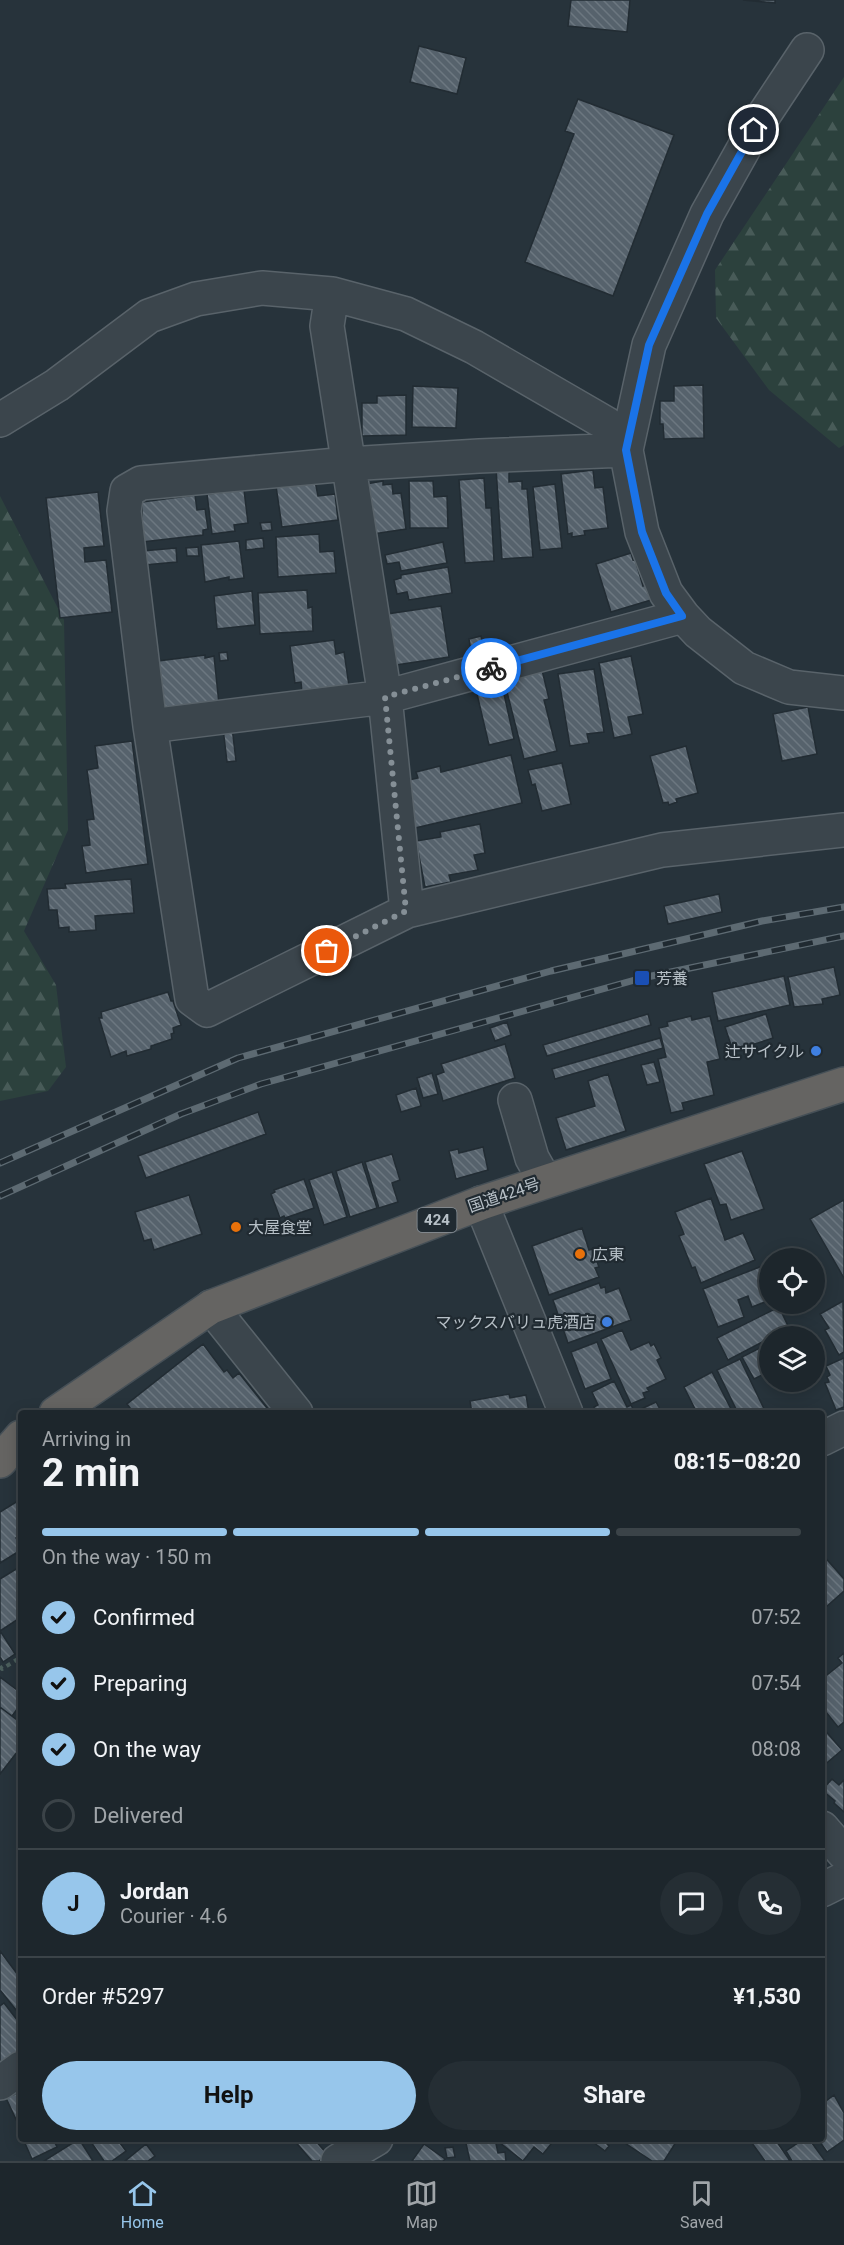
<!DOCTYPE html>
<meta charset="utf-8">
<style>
body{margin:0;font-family:Roboto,"Noto Sans JP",sans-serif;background:#252e34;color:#f1f3f6;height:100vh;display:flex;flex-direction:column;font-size:22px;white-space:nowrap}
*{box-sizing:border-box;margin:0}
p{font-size:20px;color:#a0a5a9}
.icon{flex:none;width:33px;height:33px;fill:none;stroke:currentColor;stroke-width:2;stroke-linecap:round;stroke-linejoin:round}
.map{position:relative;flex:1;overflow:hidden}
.side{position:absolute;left:18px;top:1410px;width:807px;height:732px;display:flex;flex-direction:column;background:#1d262c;border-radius:6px;box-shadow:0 3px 15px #0003,0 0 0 2px #3b4348}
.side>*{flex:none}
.buttons{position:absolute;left:759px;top:1248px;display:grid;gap:12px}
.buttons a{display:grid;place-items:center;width:66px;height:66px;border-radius:50%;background:#1d262c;box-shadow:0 3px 15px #0003,0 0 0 2px #3b4348;font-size:30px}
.pin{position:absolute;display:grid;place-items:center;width:51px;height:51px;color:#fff;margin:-26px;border:3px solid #fff;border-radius:50%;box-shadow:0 2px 6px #0007}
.courier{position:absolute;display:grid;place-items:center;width:60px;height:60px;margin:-30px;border:4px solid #1a73e8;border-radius:50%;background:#fff;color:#222;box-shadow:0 2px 8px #0007}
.head em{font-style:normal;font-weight:700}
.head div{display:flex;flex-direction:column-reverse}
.head{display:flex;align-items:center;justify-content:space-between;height:102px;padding:0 24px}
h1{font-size:39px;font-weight:700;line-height:45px}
.bar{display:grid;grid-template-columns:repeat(4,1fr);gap:9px 6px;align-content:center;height:72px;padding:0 24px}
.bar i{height:8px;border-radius:4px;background:#3b4348}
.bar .active{background:#97c6eb}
.bar p{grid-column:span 4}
.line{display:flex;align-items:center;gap:15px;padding:0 24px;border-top:2px solid #3b4348}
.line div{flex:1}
.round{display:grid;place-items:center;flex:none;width:63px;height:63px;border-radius:32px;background:#252e34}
ol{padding:0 24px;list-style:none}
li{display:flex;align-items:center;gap:18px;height:66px}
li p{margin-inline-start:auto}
li .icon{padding:6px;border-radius:50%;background:#97c6eb;color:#111;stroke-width:4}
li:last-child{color:#a0a5a9}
li i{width:33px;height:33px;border:3px solid #3b4348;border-radius:50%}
.action{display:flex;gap:12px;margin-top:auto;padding:12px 24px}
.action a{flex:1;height:69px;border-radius:36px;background:#97c6eb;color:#111;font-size:24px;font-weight:700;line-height:69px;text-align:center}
.action a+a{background:#252e34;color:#f1f3f6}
.tab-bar{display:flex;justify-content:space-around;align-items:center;height:84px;border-top:2px solid #3b4348;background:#1d262c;font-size:16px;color:#a0a5a9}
.tab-bar a{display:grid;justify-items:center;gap:3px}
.tab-bar .active{color:#97c6eb}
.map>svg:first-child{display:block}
.forest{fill:url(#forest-firs)}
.building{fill:url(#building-back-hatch);stroke:#222c33;stroke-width:1.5}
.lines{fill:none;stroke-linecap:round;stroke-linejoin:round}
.minor-casing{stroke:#59636a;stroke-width:36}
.tertiary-casing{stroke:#59636a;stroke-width:36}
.trunk-casing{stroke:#465057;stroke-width:36}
.path{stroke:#4b5e5c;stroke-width:4;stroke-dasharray:4.5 4.5;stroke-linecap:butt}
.minor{stroke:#3b454c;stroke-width:33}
.tertiary{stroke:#3b454c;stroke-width:33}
.trunk{stroke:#656462;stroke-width:33}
.rail-casing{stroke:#5d6a72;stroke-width:7}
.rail{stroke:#202a31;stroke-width:4.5;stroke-dasharray:14;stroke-linecap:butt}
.done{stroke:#858f96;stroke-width:6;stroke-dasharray:0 10.8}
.route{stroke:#1a73e8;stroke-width:8}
.transit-dot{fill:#1a4fb4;stroke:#202a31;stroke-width:2}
.shop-dot{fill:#3f7fe0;stroke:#202a31;stroke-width:2}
.food-dot{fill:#e8710a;stroke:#202a31;stroke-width:2}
.labels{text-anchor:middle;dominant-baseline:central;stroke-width:4.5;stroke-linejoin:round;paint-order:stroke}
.shield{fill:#202a31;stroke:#8a939a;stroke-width:1.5}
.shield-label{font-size:15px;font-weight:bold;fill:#b7c0c7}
.poi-label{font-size:16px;fill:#b7c0c7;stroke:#202a31;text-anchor:start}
.street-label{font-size:16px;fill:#b7c0c7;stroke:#202a31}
</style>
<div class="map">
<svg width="844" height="2161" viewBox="0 0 844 2161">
<defs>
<pattern id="forest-firs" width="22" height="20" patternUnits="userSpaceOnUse" patternTransform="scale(1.5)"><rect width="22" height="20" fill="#2c413d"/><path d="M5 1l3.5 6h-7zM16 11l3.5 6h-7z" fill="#485b58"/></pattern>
<pattern id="building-back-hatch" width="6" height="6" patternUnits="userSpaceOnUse" patternTransform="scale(1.5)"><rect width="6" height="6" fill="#56626c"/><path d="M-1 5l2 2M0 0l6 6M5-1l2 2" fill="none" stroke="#6c7780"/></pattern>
</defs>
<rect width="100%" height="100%" fill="#27333b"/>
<path class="forest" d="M844 77V445L839 448 769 390 716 318 715 270Z
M0 496 64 620 68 830 24 931 56 985 66 1067 48 1091 0 1101Z"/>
<path class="building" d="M571 0H630L627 32 568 26Z
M743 0H775V3Z
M419 46 466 58 457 94 410 82Z
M578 99 674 135 613 296 525 262 574 134 565 131Z
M703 385 704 438 664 439 663 424H660V401H674V386Z
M413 386 458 388 456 428 412 427Z
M406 395V435L362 436V403H377V396Z
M509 467V482L522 481V489H527L533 557 502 559 496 468Z
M593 470 595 488 603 487 608 528 584 531 585 535 572 537V533L568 534 561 474Z
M484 478 486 508H491L494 561 465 563 459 480Z
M315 481 318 496 335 494 338 520 282 527 276 486Z
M383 481V485L392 484 393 494 401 493 406 529 373 534 366 484Z
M409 481H433L434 497 447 496 448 528H410Z
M555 484 562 548 540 550 533 487Z
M244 490 248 523 234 525 235 531 212 534 207 494Z
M98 492 104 546 84 548 85 562 106 560 112 612 60 618 46 498Z
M195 495 197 510 205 509 208 529 203 530V535L142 542V502Z
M271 522 272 530 262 531 260 523Z
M319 534 320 552 334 551 336 573 278 577 276 537Z
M263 538 264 548 246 550V540Z
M239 541 244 578 229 580V577L205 582 201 545Z
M443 542 447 563 401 571 399 562 387 564 385 555Z
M198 547 199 556H187L186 548Z
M176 548 177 562 144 565 142 551Z
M631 553 633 560 635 559 643 586 646 585 651 600 611 612 596 564Z
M448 567 452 593 409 600 407 592 397 594 394 580 401 578V575Z
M307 590 308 608 312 607 313 631 260 634 258 593Z
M252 591 255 625 217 629 214 596Z
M441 606 449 657 396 665 387 614Z
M481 636 485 655 472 657 469 639Z
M334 640 336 654 344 652 349 686 302 692 301 682 295 683 290 646Z
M227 652 228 660 220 661 219 653Z
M205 655V658L214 656 219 704 164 708 158 661Z
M631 656 643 714 628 717 632 734 614 738 599 663Z
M594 669 604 732 587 734 589 743 570 746 558 674Z
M542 670 549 699 544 700 557 751 524 759 504 680Z
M494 690 495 695 504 694 514 739 489 745 477 694Z
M808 707 817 754 782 761 773 714Z
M232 727 236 761 227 762 223 728Z
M132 741 148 864 86 873 82 846 90 845 87 820 94 819 87 770 98 768 95 746Z
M686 746 698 793 676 799 677 802 669 805 668 802 663 803 650 756Z
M511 755 522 803 415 828 404 781 418 778 416 772 440 766 441 772Z
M562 763 571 804 542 811 535 784 532 785 528 770Z
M480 824 485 853 474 855 478 870 449 875 451 882 425 887 416 841 441 837 440 832Z
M131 879 134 913 95 916 96 930 69 932V927L59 928 57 910H49L47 889 66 888 65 884Z
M719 894 722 912 668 924 664 906Z
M834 967 840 995 822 999 823 1004 794 1007 788 977Z
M784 976 790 1005 718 1021 712 992Z
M168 992 171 1001H173L181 1025 173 1028 174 1033 171 1034 172 1039 151 1046V1049L127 1056 126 1051 111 1057 99 1018H102L101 1012Z
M648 1014 651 1025 547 1056 543 1045Z
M766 1014 773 1038 733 1051 725 1027Z
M691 1016 692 1020 710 1016 720 1059 707 1062 714 1095 682 1103 684 1110 671 1113 658 1059 666 1057 659 1028 668 1026 667 1022Z
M507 1022 511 1035 495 1041 490 1028Z
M660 1038 663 1048 555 1079 552 1069Z
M505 1044 515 1078 443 1101 436 1075 444 1072 441 1064Z
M654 1062 660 1082 647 1085 641 1065Z
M432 1073 438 1094 423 1098 417 1078Z
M608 1074 626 1131 566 1150 556 1118 595 1106 588 1081Z
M416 1088 421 1106 401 1112 396 1095Z
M258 1112 266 1134 146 1178 138 1156Z
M483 1147 488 1170 456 1179 449 1151 458 1149 459 1153Z
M742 1151 764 1209 731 1220 726 1204 720 1205 704 1164Z
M392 1154 400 1180 392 1183 398 1202 379 1208 365 1162Z
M362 1162 377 1208 350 1217 336 1171Z
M332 1172 347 1217 324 1225 309 1180Z
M304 1179 314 1208 285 1218 284 1216 280 1218 271 1194 275 1192 274 1190Z
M189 1195 202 1234 154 1250 151 1239 144 1241 135 1212Z
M711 1198 725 1240 743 1233 755 1260 701 1283 695 1267 692 1268 679 1236 684 1234 675 1212Z
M844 1200V1278L810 1219Z
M582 1228 589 1250 592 1249 599 1267 595 1268 599 1277 549 1295 532 1246Z
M765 1265 770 1278V1300L752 1307 748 1296 738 1300 744 1317 718 1327 703 1289Z
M599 1283 601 1288 605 1287 606 1293 619 1288 631 1320 568 1343 553 1300Z
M843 1301 844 1352 839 1355 825 1330 829 1328 820 1314Z
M779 1307 789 1328 728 1360 717 1338Z
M796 1328 801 1336H781Z
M622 1330 631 1350 649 1342 651 1346 654 1344 661 1358 657 1360 666 1379 647 1388 649 1391 643 1393 645 1398 631 1404 601 1339Z
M597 1342 611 1379 585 1389 571 1352Z
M770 1343V1371L754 1379 742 1357Z
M203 1344 224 1372 227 1370 233 1378 239 1373 271 1413H134L127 1404Z
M844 1358V1407L836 1410 825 1383 829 1382 827 1377 830 1375 826 1366Z
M740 1359 766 1413H738L717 1370Z
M712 1372 733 1413H697L684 1387Z
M614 1381 627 1407 631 1405 635 1413H597L594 1407 598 1405 592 1392Z
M509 1394 510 1398 526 1395 529 1413H472L470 1401Z
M656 1402 662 1413H640L639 1410Z
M21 1499V1534L16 1538 21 1546V1550L0 1563V1512Z
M822 1554 844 1579V1591L826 1607 822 1602Z
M21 1566V1617L0 1631V1579Z
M0 1631 15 1654 3 1662 0 1657Z
M844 1653V1722L838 1727 822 1707V1679L842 1663 838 1658Z
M0 1677 21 1693V1704L12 1716 0 1707Z
M0 1707 21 1723V1747L0 1774Z
M822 1727 842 1750 822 1767Z
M832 1779 839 1785 844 1780V1812L834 1803 835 1801 822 1790Z
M0 1951 21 1979V2016L0 1990Z
M4 2003 21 2025V2058L0 2070V2006Z
M21 2091V2130L6 2098Z
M834 2095 844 2113V2140L827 2152 818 2139H822V2104Z
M25 2139H53L57 2147 32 2159 24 2141Z
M79 2139 93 2161H44Z
M89 2139H117L126 2151 112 2161H104Z
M293 2139H314L327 2154 319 2161H312Z
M465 2139H495L498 2153 505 2152 506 2161H470Z
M502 2139H555L543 2154 534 2147 523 2161 499 2142Z
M589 2139H607L605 2142 609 2146 605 2151Z
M619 2139H678L664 2161H652Z
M749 2139H775L790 2161H765Z
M804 2139H809L825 2161H792L786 2151Z
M146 2144 155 2156 148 2161H125Z
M424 2144 445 2159 443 2161H412Z
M453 2147 455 2157 447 2158 445 2148Z"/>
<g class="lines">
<g class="minor-casing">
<path id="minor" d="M807 50 754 130 707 214 649 345 626 450 642 532 666 593 683 616 698 632 744 668 789 687 844 693
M332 294 327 326 385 697 407 911
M0 420 57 385 149 316 196 299 262 288 332 294 406 314 474 347 607 424 626 450
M626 450 479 456 348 464 141 483 127 491 124 511 150 726 192 999 207 1010 407 911 662 850 844 830
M150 726 385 697 683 616
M211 1307 296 1413
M822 1439 844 1428
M822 1890 844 1879
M0 2083 21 2068
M338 2161 376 2139"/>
</g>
<g class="tertiary-casing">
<path id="tertiary" d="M515 1100 532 1158 545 1181
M481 1203 566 1413
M822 1828 844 1853"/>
</g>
<g class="trunk-casing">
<path id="trunk" d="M56 1413 211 1307 481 1203 844 1084
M0 1461 21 1437"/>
</g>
<path class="path" d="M0 1666 2 1669 21 1657"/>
<use href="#minor" class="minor"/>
<use href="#tertiary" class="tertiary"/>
<use href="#trunk" class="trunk"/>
<g class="rail-casing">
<path id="rail" d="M0 1163 238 1058 551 971 762 921 844 907
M0 1196 181 1114 261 1084 642 978 844 936"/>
</g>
<use href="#rail" class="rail"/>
</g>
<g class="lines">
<path class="done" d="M327 951 406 911 385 697 491 668"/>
<path class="route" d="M491 668 682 616 666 593 642 532 626 450 649 345 707 214 754 130"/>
</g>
<rect class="transit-dot" x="634" y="970" width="16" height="16" rx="3"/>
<g class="shop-dot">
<circle cx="816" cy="1051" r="6"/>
<circle cx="607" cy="1322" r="6"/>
</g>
<g class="food-dot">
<circle cx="236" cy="1227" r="6"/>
<circle cx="580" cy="1254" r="6"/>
</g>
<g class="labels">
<rect class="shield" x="417.5" y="1208" width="39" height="24" rx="4.5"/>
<g class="shield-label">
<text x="437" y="1220">424</text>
</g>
<g class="poi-label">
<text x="656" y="978">芳養</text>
<text x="804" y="1051" text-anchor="end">辻サイクル</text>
<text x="248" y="1227">大屋食堂</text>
<text x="592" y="1254">広東</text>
<text x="595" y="1322" text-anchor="end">マックスバリュ虎酒店</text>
</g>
<g class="street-label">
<text transform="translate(504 1195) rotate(-19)">国道424号</text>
</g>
</g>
</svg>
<div class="buttons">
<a><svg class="icon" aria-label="locate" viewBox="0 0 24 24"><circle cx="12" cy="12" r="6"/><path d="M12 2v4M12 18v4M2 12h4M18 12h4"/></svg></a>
<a><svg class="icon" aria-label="layers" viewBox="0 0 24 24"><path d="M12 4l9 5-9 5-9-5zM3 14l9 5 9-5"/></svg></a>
</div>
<div class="pin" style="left:327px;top:951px;background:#ea580c"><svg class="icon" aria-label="bag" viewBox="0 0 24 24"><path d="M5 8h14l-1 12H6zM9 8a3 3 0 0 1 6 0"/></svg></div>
<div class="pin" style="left:754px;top:130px;background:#1f2937"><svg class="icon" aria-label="home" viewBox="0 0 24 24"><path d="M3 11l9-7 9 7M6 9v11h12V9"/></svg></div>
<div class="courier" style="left:491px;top:668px"><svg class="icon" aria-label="bike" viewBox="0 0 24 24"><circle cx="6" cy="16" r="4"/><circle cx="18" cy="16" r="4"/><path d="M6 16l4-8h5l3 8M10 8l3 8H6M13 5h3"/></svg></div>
<section class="side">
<div class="head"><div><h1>2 min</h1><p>Arriving in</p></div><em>08:15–08:20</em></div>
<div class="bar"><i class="active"></i><i class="active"></i><i class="active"></i><i></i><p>On the way · 150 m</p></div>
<ol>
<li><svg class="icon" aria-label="check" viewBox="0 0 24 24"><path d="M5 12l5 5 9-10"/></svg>Confirmed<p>07:52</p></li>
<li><svg class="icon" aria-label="check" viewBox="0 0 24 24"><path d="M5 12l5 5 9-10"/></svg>Preparing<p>07:54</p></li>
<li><svg class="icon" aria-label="check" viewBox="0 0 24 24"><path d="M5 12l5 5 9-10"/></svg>On the way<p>08:08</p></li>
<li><i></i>Delivered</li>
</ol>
<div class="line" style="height:108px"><b class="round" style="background:#97c6eb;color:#111">J</b><div><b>Jordan</b><p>Courier · 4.6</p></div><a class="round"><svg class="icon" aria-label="chat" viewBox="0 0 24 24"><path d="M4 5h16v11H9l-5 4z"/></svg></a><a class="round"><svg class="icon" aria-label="phone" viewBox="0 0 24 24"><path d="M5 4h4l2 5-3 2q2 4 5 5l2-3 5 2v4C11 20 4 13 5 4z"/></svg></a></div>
<div class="line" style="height:78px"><div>Order #5297</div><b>¥1,530</b></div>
<div class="action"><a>Help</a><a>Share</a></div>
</section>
</div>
<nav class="tab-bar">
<a class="active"><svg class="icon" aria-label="home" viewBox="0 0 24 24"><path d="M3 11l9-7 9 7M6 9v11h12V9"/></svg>Home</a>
<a><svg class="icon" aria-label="map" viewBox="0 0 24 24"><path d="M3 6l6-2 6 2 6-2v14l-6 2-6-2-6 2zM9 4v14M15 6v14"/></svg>Map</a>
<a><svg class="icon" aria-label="saved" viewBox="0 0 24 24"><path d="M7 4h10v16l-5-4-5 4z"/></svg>Saved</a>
</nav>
